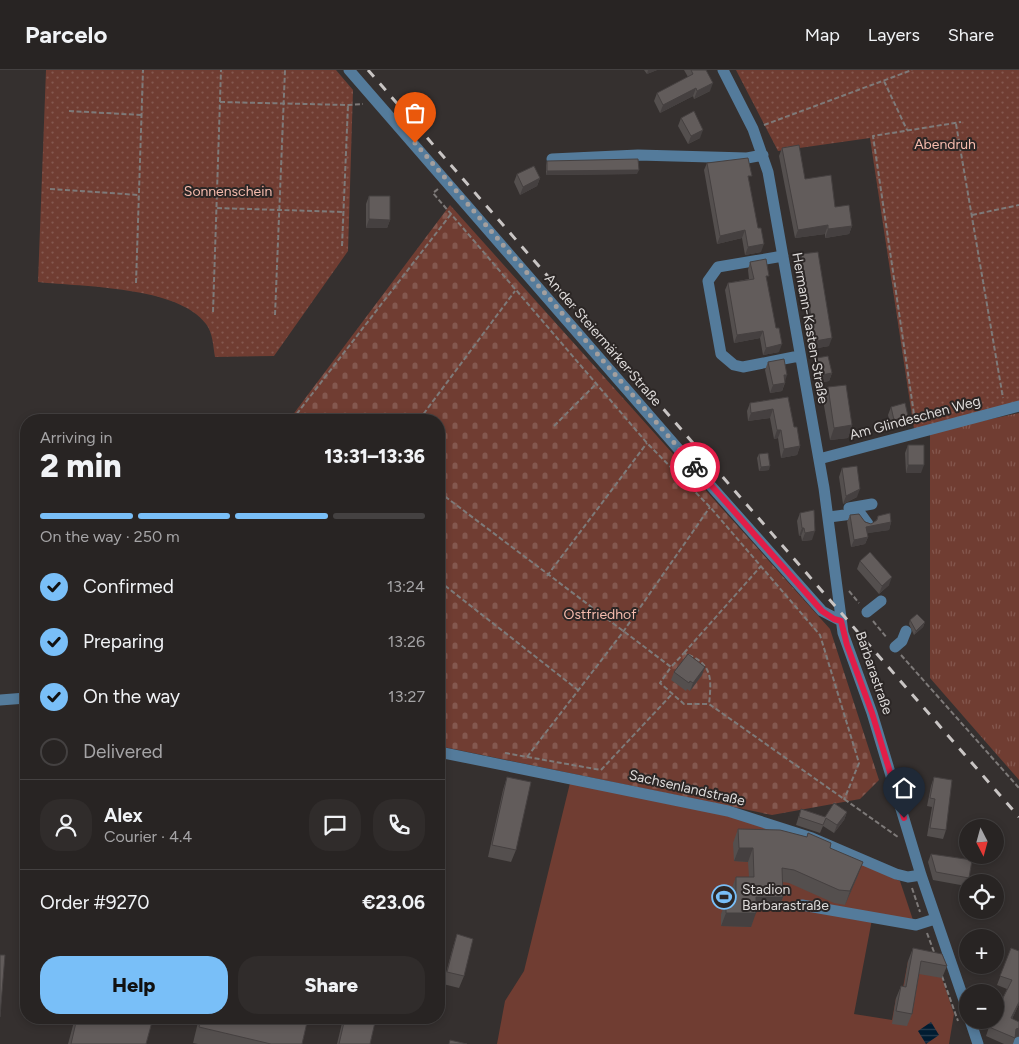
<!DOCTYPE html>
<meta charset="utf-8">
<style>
body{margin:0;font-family:Figtree,sans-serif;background:#302c2b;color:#f1f3f6;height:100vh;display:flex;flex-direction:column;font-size:19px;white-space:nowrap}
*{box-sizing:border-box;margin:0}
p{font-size:16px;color:#a5a4a6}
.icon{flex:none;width:28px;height:28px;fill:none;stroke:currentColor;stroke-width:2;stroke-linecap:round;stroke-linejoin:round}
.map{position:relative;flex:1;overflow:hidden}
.details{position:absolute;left:20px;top:344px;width:425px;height:610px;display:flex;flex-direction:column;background:#282423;border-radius:20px;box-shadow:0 2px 8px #0003,0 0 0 1px #444141}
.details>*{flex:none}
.needle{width:32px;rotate:174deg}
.controls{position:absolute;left:959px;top:749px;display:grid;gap:10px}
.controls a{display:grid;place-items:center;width:45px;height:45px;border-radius:50%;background:#282423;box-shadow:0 2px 8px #0003,0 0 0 1px #444141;font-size:25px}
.pin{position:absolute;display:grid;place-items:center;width:42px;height:42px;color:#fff;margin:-51px -21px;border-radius:50% 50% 50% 0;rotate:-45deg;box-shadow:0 0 5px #0007}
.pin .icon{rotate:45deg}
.courier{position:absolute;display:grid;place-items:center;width:50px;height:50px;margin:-25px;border:4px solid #e11d48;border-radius:50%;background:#fff;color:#222;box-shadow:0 1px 6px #0007}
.overview em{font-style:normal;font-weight:800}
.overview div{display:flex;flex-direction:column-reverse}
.overview{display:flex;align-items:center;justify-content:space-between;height:85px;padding:0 20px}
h1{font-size:32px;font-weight:800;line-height:38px}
.bar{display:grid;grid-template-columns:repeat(4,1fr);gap:8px 5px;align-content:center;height:60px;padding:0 20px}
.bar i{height:6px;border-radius:4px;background:#444141}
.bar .on{background:#79bff8}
.bar p{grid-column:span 4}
.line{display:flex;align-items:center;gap:12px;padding:0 20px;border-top:1px solid #444141}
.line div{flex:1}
.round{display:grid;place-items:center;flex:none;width:52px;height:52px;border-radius:20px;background:#302c2b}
ol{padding:0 20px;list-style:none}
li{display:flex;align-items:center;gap:15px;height:55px}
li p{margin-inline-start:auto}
li .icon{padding:5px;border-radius:50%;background:#79bff8;color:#111;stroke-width:4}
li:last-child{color:#a5a4a6}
li i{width:28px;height:28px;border:2px solid #444141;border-radius:50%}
.primary-button{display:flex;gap:10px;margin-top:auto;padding:10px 20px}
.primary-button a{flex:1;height:58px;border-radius:20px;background:#79bff8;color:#111;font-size:20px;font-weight:800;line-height:58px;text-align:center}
.primary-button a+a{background:#302c2b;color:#f1f3f6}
header{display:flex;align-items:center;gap:30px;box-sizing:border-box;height:70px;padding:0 25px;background:#282423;border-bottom:1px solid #444141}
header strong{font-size:24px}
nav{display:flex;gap:28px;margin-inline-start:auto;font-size:18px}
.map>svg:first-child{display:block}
.grass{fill:url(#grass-tufts)}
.cemetery{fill:url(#cemetery-stones)}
.park{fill:#703d32}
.garden{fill:url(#garden-dots)}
.water{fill:url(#water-rules)}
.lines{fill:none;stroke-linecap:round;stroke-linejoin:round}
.path{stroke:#7e7a79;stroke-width:2;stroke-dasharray:5 2.5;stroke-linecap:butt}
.minor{stroke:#547b9b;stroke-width:11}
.rail{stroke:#c9c5c4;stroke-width:3;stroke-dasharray:9 9;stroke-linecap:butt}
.wall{fill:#544f4e}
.shaded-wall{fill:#454040}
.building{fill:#625c5b;stroke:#454040}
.done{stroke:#a39f9e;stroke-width:5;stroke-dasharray:0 9}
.route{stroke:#e11d48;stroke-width:6}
.labels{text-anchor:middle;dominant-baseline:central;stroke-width:4;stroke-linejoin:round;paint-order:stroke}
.park-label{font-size:14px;fill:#f5bbad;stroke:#2b2625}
.street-label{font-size:14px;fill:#dedbda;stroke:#2b2625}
.poi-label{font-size:14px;fill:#dedbda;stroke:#2b2625;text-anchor:start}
</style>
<header>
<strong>Parcelo</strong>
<nav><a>Map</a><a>Layers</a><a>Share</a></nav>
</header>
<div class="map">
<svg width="1019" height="974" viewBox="0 0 1019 974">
<defs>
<pattern id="grass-tufts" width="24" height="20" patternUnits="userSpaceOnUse" patternTransform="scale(1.25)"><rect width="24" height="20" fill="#703d32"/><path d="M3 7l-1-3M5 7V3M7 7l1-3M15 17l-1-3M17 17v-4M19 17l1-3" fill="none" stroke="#84584f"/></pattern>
<pattern id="cemetery-stones" width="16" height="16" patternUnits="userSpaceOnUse" patternTransform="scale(1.25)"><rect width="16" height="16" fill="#703d32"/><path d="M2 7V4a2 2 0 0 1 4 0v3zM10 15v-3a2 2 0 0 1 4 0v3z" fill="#84584f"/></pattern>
<pattern id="garden-dots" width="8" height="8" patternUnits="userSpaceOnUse" patternTransform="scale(1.25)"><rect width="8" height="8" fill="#703d32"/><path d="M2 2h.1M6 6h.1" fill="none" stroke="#84584f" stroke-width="1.8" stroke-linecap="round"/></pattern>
<pattern id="water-rules" width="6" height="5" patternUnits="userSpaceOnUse" patternTransform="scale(1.25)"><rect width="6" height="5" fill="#011c31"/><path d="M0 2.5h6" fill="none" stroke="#263c4e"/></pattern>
</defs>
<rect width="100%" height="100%" fill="#35302f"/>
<path class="grass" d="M1019 343V710L930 608V362Z"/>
<path class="cemetery" d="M450 135 830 559 879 710 860 729 772 745 439 676V350H289Z"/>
<path class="park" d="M570 713 728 746 821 776 900 811 913 850 873 844 854 944 892 950 896 928H901L908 891 938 896 954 944 949 974H497L505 931 524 901Z"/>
<path class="garden" d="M46 0H336L353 20 348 181 274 286 215 287C213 276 213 263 206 254 178 216 83 217 38 212Z
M736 0H1019V333L914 359 870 68 778 81Z"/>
<path class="water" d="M931 952 939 965 926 974 918 961Z"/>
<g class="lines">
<path class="path" d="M884 11 907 60
M220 32 348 35 363 34
M69 41 141 45
M956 54 1003 328
M764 55 912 0
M50 119 139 125
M438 119 433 123 647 373 710 437 820 565 859 693 844 730
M217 138 344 142
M972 145 1019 135
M342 176 348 35
M136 213 143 0
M213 242 221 0
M275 245 285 0
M292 350 451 144
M419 350 515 221
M915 351 873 66 961 52
M554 356 597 313
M439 422 671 597 660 613 684 634H709L898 767
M547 506 647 373
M439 511 578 620
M849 521 859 533
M873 551 887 568
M684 583 761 496
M901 585 1019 718
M672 596 684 583C712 593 712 607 709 634
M505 683 601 700 673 623
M527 687 623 562 710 437
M912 818 920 842
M927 863 934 882
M942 906 958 951"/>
<path class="minor" d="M349 0 688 390 822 541 841 551
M723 0 753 59 768 102 824 418 843 563 872 643 921 805 968 942
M552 89 638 85 747 88 763 85
M783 186 718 197 708 211 721 284 734 295 743 297 799 286
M819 389 1019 336
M849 438 872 434
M829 447 860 443 868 454
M867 542 881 531
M895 577 902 571 906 561
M0 630 26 628
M439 682 728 741 812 768 896 804 908 807 921 805
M802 835 916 855 935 849
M970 950 978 974
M1018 974 1019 972"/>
<path class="rail" d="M368 0 1019 747"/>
</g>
<path class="wall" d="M644 0H657L647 4Z
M684 0H706L710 21 694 29 693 26 660 43 654 31 657 23 688 7Z
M681 48 700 68 688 74 678 56Z
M782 78 805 109 835 137 852 156 849 164 825 168V164L795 168 779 86Z
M547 91 637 104 546 105V95Z
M707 93 749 111 761 182 745 185 742 168 717 174 704 100Z
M517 104 540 108 537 116 520 125 514 112Z
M369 126 390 150 387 158H366V134Z
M801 184 829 276 812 279 798 193Z
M750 192 767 211 779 282 763 285 760 268 734 273 725 220 728 213 749 209 748 200Z
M817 288 832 303 829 311 818 313 814 296Z
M768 292 785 311V313L782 321 770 323 765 300Z
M828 317 852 355 848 368 830 370 823 330Z
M788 327 794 357 800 376 797 385 781 388 778 368 774 369 770 348 748 351 747 341 750 333Z
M891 337 908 346 905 354 891 358 888 345Z
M908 375 921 403H906L905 383Z
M759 384 769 400 759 401 757 388Z
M842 398 857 427 843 434 839 407Z
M800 443 812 470 802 471 801 466H799L797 451Z
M850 445 871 454 876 451 878 446 891 452 889 460 867 463 868 467 865 474 851 477 847 452Z
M860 491 889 515 879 524 857 499Z
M910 550 925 552 923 557 914 565 909 554Z
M674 602 702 605 690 621 687 619 686 621 671 610Z
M507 707 516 780 511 792 488 787 503 720Z
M934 707 946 760 943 769 927 766 932 737 927 736 931 716Z
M801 739 825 747 847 742 844 750 834 763 823 756 820 763 796 755Z
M738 759 830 778 858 805 845 835 834 833 789 813 783 812V827L778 840H756L751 857 721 856V844L726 831H731V820L736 807H749L748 792 734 791 733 773Z
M931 784 969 808 966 816 933 810 928 792Z
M457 864 464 906 459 918 443 914 453 877Z
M913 878 947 896 942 908 919 904 912 944 907 956 892 954 896 928 901 916H904L908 891Z
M1011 878 1019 881V934L1012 949 1019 952V966L1015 968 1013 974H1004L986 966 989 957 1007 919 997 915Z
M75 948H153L146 974H68Z
M199 948H308L302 974H198L193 973Z
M337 948H376L370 974H337L342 953 336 952Z"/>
<path class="shaded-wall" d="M648 0H657L647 4Z
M713 13 710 21 694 29 697 21Z
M696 18 693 26 660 43 663 35Z
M703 60 700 68 688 74 691 66Z
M639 100 637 104 546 105 547 101Z
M540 108 537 116 520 125 523 117Z
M369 149 390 150 387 158H366Z
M828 155 825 164 795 168 798 160Z
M852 156 849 164 825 168 828 159Z
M745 160 742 168 717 174 720 166Z
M764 174 761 182 745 185 748 177Z
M763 261 760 268 734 273 737 265Z
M832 268 829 276 812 279 815 271Z
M782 274 779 282 763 285 766 278Z
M832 303 829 311 818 313 821 305Z
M784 305H787L782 321 770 323 773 315Z
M773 339 770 348 748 351 751 343Z
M908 346 905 354 891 358 894 350Z
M852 355 848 368 830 370 834 358Z
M777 360H781L778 368 774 369Z
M800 376 797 385 781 388 784 379Z
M908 395H924L921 403H906Z
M770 396 769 400 759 401 761 397Z
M860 419 857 427 843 434 846 426Z
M891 452 889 460 863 464 866 457Z
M802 458H804L801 466H799Z
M815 461 812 470 802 471 805 463Z
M868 467 865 474 851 477 854 470Z
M892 507 889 515 879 524 882 516Z
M925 552 923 557 914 565 916 561Z
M705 597 702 605 690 621 693 613Z
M847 742 844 750 834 763 837 755Z
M739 778H753L748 792 734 791Z
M863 792 858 805 845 835 850 821Z
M756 827H783L778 840H751Z
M726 843H756L751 857 721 856Z
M1019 932V934L1008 957 1011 948Z
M1019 958V966L1013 968 1016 959Z"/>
<path class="building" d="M691 0H706L713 13 697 21 696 18 663 35 657 23 693 4Z
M694 41 703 60 691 66 681 48Z
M799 75 805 109 831 105 835 137 849 135 852 156 828 159V155L798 160 782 78Z
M748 88 752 106H748L758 158H761L764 174 748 177 745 160 720 166 707 93Z
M638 89 639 100 547 101V91Z
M534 96 540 108 523 117 517 104Z
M369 126H390V150L369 149Z
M818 182 832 268 815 271 801 184Z
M766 189 769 206H766L776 258H779L782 274 766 278 763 261 737 265 728 213 754 209 750 192Z
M828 286 832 303 821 305 817 288Z
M784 289 787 305H784L785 313 773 315 768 292Z
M846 315 852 355 834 358 828 317Z
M788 327 794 357H797L800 376 784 379 781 360H777L773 339 751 343 750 333Z
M905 333 908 346 894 350 891 337Z
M908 375H924V395H908Z
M768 383 770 396 761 397 759 384Z
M857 396 860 419 846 426 842 398Z
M814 440 815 461 805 463 804 458H802L800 443Z
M890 443 891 452 866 457 868 467 854 470 850 445 859 444 865 452 871 454 877 450 878 446Z
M870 482 892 507 882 516 860 491Z
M917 544 925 552 916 561 910 550Z
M688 584 705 597 693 613 690 611 689 613 674 602Z
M507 707 531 712 516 780 492 775Z
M934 707 952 710 946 760 930 758 935 729 930 728Z
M834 733 847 742 837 755 826 748 823 755 799 747 801 739 825 747Z
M738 759 780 760 807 767 808 763 831 773 830 778 863 792 850 821 839 820 794 800 782 798 783 827H756V843H726V831H736V807H754L753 778H739Z
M931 784 972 790 969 808 936 802Z
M439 803 443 804 439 823Z
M457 864 473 869 464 906 447 902Z
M913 878 942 884 947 896 921 891 912 944 896 941 901 916 906 917Z
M1011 878 1019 881V932L1011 948 1019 952V958L1016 959 1015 968 989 957 992 950H995V944L1012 910 1000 906Z
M0 885H5L0 947Z
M77 948H153L146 974H71Z
M201 948H308L302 974H271L199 957Z
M345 948H376L370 974H339Z
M450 970 467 974H449Z"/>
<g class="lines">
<path class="done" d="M415 73 695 397"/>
<path class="route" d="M695 397 822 541 834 549 841 551 847 575 872 643 904 748"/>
</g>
<defs>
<g id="stadium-ring" transform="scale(1.25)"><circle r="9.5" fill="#2b2625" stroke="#79bff8" stroke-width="1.5"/><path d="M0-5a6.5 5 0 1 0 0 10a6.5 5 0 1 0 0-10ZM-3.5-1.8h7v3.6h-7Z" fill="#79bff8"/></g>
</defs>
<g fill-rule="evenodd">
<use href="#stadium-ring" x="724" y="827"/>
</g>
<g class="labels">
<g class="park-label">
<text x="945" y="74">Abendruh</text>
<text x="228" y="121">Sonnenschein</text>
<text x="600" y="544">Ostfriedhof</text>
</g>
<g class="street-label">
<text transform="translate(810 258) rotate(80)">Hermann-Kasten-Straße</text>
<text transform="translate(603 270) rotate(49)">An der Steiermärker Straße</text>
<text transform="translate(915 348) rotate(-15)">Am Glindeschen Weg</text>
<text transform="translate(874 603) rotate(71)">Barbarastraße</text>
<text transform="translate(687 718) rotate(13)">Sachsenlandstraße</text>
</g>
<g class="poi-label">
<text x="742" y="819">Stadion<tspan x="742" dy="16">Barbarastraße</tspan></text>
</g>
</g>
</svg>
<div class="controls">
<a><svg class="needle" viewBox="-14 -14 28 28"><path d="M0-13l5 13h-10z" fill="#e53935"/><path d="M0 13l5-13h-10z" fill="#a5a4a6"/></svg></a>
<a><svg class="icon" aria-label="locate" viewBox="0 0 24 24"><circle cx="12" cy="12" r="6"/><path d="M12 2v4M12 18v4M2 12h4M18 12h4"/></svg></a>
<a>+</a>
<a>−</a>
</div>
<div class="pin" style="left:415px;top:73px;background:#ea580c"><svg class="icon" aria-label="bag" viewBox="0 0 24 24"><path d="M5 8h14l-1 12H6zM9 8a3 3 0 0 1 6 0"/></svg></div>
<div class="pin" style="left:904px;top:748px;background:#1f2937"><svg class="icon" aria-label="home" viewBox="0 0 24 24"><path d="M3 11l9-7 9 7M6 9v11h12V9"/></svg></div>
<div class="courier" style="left:695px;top:397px"><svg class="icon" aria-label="bike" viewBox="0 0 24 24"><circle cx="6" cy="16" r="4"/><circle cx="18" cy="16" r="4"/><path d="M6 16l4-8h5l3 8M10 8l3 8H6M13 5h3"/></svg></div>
<section class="details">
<div class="overview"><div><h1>2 min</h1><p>Arriving in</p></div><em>13:31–13:36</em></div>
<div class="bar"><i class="on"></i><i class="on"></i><i class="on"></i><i></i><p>On the way · 250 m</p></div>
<ol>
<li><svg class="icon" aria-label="check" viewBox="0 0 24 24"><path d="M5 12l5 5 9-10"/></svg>Confirmed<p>13:24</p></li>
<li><svg class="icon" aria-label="check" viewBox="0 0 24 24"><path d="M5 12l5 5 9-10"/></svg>Preparing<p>13:26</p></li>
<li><svg class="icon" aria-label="check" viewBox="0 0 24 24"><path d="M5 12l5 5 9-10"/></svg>On the way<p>13:27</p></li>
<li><i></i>Delivered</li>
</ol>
<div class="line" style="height:90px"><a class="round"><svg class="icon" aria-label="person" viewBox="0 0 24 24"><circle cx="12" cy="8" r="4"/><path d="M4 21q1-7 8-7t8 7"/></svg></a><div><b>Alex</b><p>Courier · 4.4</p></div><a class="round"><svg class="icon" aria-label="chat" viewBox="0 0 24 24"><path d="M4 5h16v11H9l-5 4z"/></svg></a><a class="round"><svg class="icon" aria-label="phone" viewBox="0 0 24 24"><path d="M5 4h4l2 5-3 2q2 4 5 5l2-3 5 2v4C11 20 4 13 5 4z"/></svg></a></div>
<div class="line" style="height:65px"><div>Order #9270</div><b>€23.06</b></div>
<div class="primary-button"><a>Help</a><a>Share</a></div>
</section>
</div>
